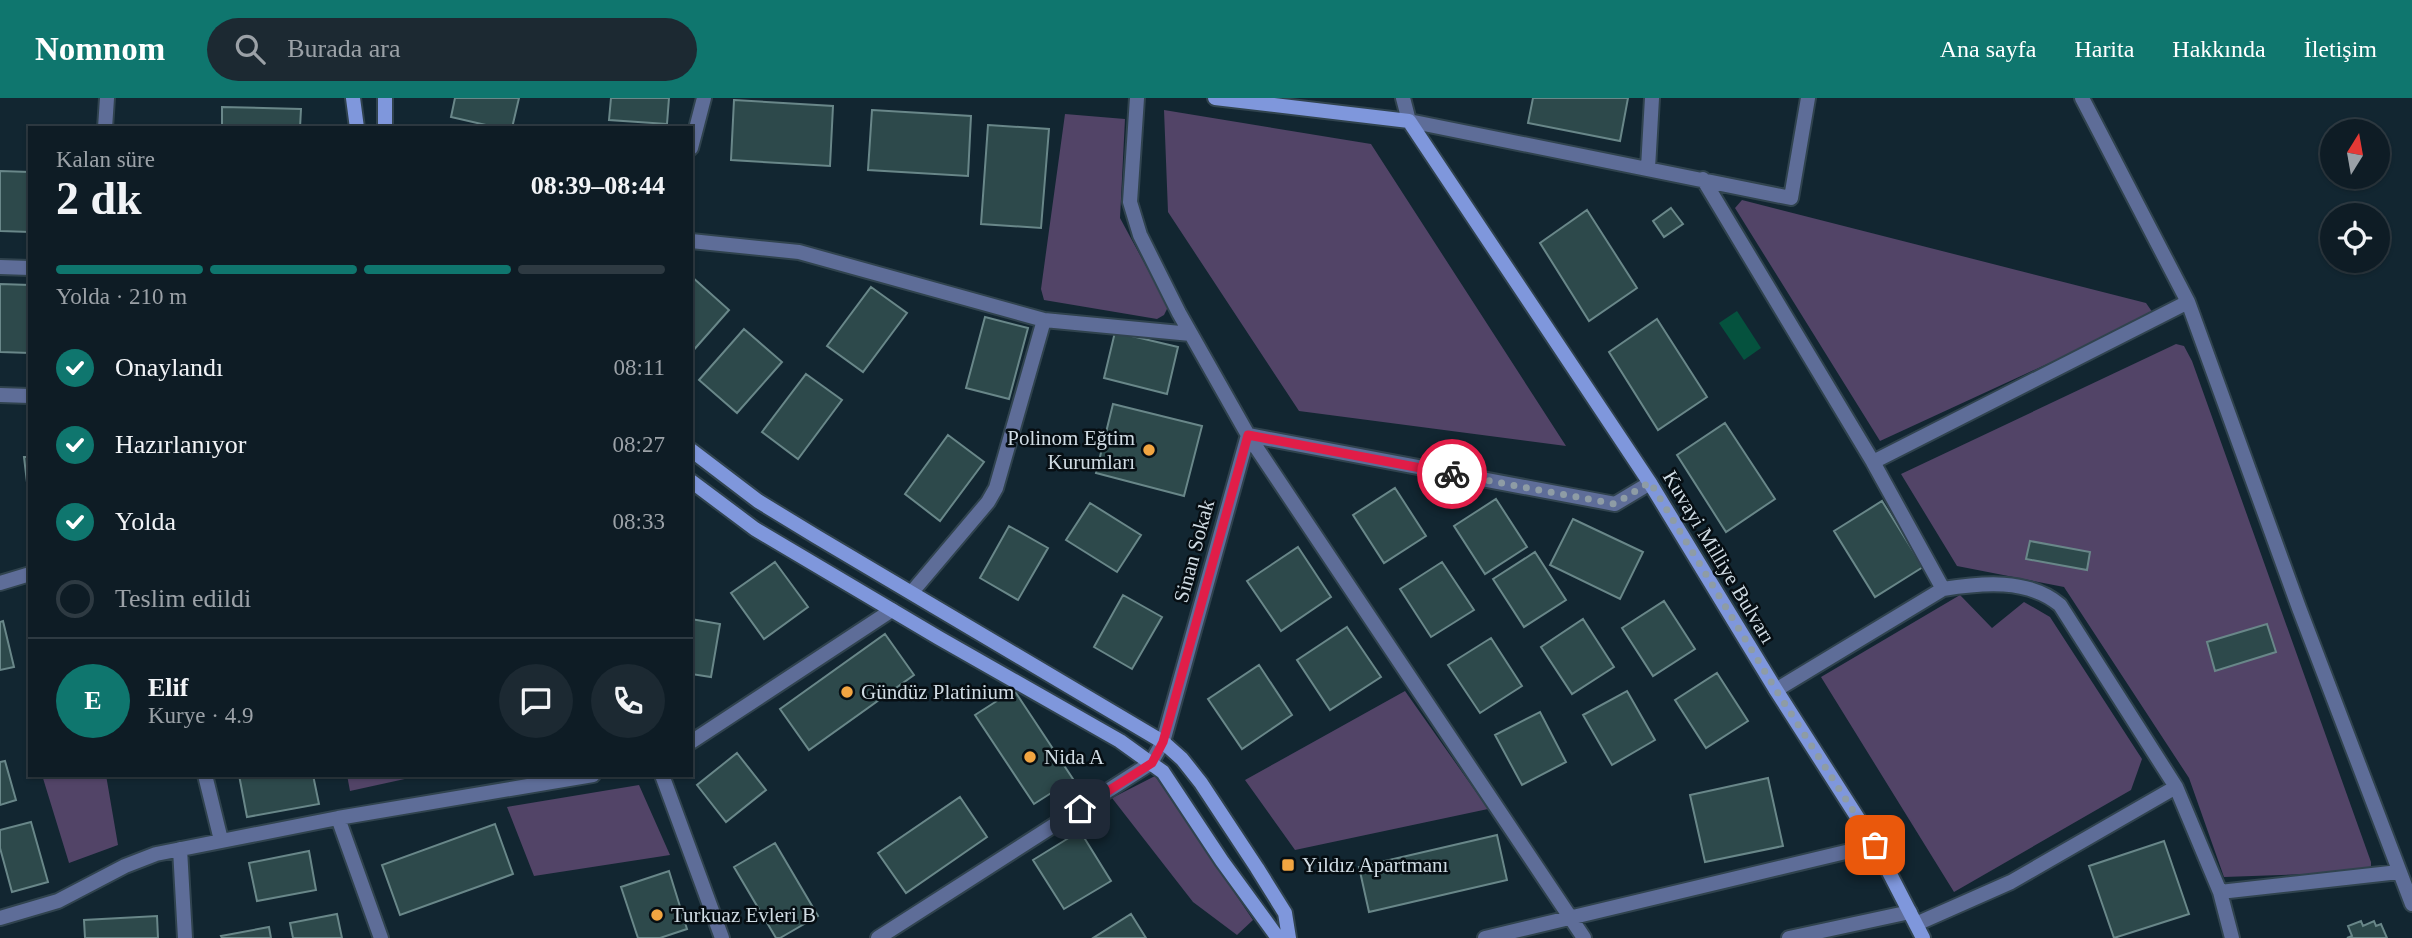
<!DOCTYPE html>
<html lang="tr">
<meta charset="utf-8">
<style>
body{margin:0;font-family:"Times New Roman",serif;background:#1c2932;color:#f1f3f6;height:100vh;display:flex;flex-direction:column;font-size:26px;white-space:nowrap}
*{box-sizing:border-box;margin:0}
p{font-size:23px;color:#9ba1a7}
.icon{flex:none;width:38px;height:38px;fill:none;stroke:currentColor;stroke-width:2;stroke-linecap:round;stroke-linejoin:round}
.map{position:relative;flex:1;overflow:hidden}
.side{position:absolute;left:28px;top:28px;width:665px;height:651px;display:flex;flex-direction:column;background:#0e1c25;border-radius:0px;box-shadow:0 2px 5px #0004,0 0 0 2px #2e3a42}
.side>*{flex:none}
.needle{width:46px;rotate:11deg}
.fabs{position:absolute;left:2320px;top:21px;display:grid;gap:14px}
.fabs a{display:grid;place-items:center;width:70px;height:70px;border-radius:50%;background:#0e1c25;box-shadow:0 2px 5px #0004,0 0 0 2px #2e3a42;font-size:35px}
.pin{position:absolute;display:grid;place-items:center;width:60px;height:60px;color:#fff;margin:-30px;border-radius:14px;box-shadow:0 4px 10px #0006}
.courier{position:absolute;display:grid;place-items:center;width:70px;height:70px;margin:-35px;border:5px solid #e11d48;border-radius:50%;background:#fff;color:#222;box-shadow:0 2px 9px #0007}
.headline em{font-style:normal;font-weight:800}
.headline div{display:flex;flex-direction:column-reverse}
.headline{display:flex;align-items:center;justify-content:space-between;height:119px;padding:0 28px}
h1{font-size:46px;font-weight:800;line-height:52px}
.bar{display:grid;grid-template-columns:repeat(4,1fr);gap:10px 7px;align-content:center;height:84px;padding:0 28px}
.bar i{height:9px;border-radius:5px;background:#2e3a42}
.bar .selected{background:#0f766e}
.bar p{grid-column:span 4}
.line{display:flex;align-items:center;gap:18px;padding:0 28px;border-top:2px solid #2e3a42}
.line div{flex:1}
.round{display:grid;place-items:center;flex:none;width:74px;height:74px;border-radius:37px;background:#1c2932}
ol{padding:0 28px;list-style:none}
li{display:flex;align-items:center;gap:21px;height:77px}
li p{margin-inline-start:auto}
li .icon{padding:7px;border-radius:50%;background:#0f766e;color:#fff;stroke-width:4}
li:last-child{color:#9ba1a7}
li i{width:38px;height:38px;border:4px solid #2e3a42;border-radius:50%}
header{display:flex;align-items:center;gap:42px;box-sizing:border-box;height:98px;padding:0 35px;background:#0f766e;color:#fff}
header strong{font-size:33px}
nav{display:flex;gap:38px;margin-inline-start:auto;font-size:24px}
.search{width:490px;height:63px;background:#1c2932;display:flex;align-items:center;gap:18px;box-sizing:border-box;padding:0 24px;border-radius:38px;color:#9ba1a7;font-size:26px}
.map>svg:first-child{display:block}
.green{fill:#524467}
.water{fill:#05523e}
.building{fill:#2d494b;stroke:#698789;stroke-width:2}
.lines{fill:none;stroke-linecap:round;stroke-linejoin:round}
.minor-casing{stroke:#30434e;stroke-width:18}
.tertiary-casing{stroke:#30434e;stroke-width:18}
.secondary-casing{stroke:#30434e;stroke-width:18}
.minor{stroke:#5e6d98;stroke-width:14}
.tertiary{stroke:#5e6d98;stroke-width:14}
.secondary{stroke:#7f97dc;stroke-width:14}
.done{stroke:#8e9ca5;stroke-width:7;stroke-dasharray:0 12.6}
.route{stroke:#e11d48;stroke-width:9}
.poi-dot{fill:#f2a541;stroke:#060e13;stroke-width:2.5}
.labels{text-anchor:middle;dominant-baseline:central;stroke-width:5;stroke-linejoin:round;paint-order:stroke}
.poi-label{font-size:21px;fill:#d0dce4;stroke:#060e13;text-anchor:start}
.street-label{font-size:21px;fill:#d0dce4;stroke:#060e13}
</style>
<header>
<strong>Nomnom</strong>
<div class="search"><svg class="icon" aria-label="search" viewBox="0 0 24 24"><circle cx="10" cy="10" r="6"/><path d="M15 15l6 6"/></svg>Burada ara</div>
<nav><a>Ana sayfa</a><a>Harita</a><a>Hakkında</a><a>İletişim</a></nav>
</header>
<div class="map">
<svg width="2412" height="840" viewBox="0 0 2412 840">
<rect width="100%" height="100%" fill="#122631"/>
<path class="green" d="M1164 12 1371 46 1566 348 1299 313 1168 114Z
M1065 16 1125 21 1120 120 1168 209 1164 217 1157 221 1044 202 1041 191Z
M1742 102 2146 205 2153 215 2149 219 1880 343 1735 110Z
M2176 246 2184 248 2192 263 2371 764V771L2367 774 2224 779 2189 680 2064 489 1957 468 1901 376Z
M1960 497 1992 530 2024 504 2050 519 2142 661 2131 692 1954 794 1821 579Z
M1405 593 1488 711 1295 752 1245 682Z
M42 677H106L118 747 69 765Z
M347 677H423L350 693Z
M1155 678 1253 822 1237 837 1193 804 1112 700Z
M639 687 670 757 534 778 507 709Z"/>
<path class="water" d="M1737 213 1761 250 1744 262 1719 225Z"/>
<path class="building" d="M455 0H519L512 30H499L451 19Z
M611 0H669L667 26 609 22Z
M1533 0H1628L1620 43 1528 25Z
M734 2 833 8 830 68 731 62Z
M222 9 301 11 300 30H222Z
M872 12 971 18 968 78 868 72Z
M988 27 1049 31 1041 130 981 126Z
M0 73 30 74V134L0 133Z
M1671 110 1683 126 1664 139 1653 123Z
M1587 112 1637 190 1589 223 1540 145Z
M691 178 729 212 691 255Z
M0 186 30 187V255L0 254Z
M871 189 907 215 863 274 827 248Z
M985 219 1028 230 1009 301 966 290Z
M1657 221 1707 299 1658 332 1609 254Z
M744 231 782 264 737 315 699 282Z
M1115 234 1178 249 1167 296 1104 280Z
M806 276 842 302 798 361 762 334Z
M1113 306 1202 328 1184 398 1096 375Z
M1725 325 1775 401 1726 434 1677 357Z
M948 337 984 364 940 423 905 396Z
M24 359H30V410Z
M1395 390 1426 438 1384 465 1353 417Z
M1496 401 1527 449 1485 476 1454 428Z
M1882 403 1923 469 1875 499 1834 433Z
M1090 405 1141 437 1117 474 1066 442Z
M1573 421 1643 454 1620 501 1550 467Z
M1009 428 1048 450 1018 502 980 480Z
M2030 443 2090 454 2087 472 2026 461Z
M1298 449 1331 499 1281 533 1247 483Z
M1535 454 1566 502 1524 529 1493 481Z
M775 464 808 509 764 541 731 495Z
M1442 464 1474 512 1431 539 1400 491Z
M1123 497 1162 519 1132 571 1094 549Z
M1664 503 1695 551 1653 578 1622 530Z
M691 521 720 526 711 579 691 576Z
M1583 521 1614 569 1572 596 1541 549Z
M3 523 14 569 0 572V524Z
M2267 526 2276 554 2215 573 2207 544Z
M1347 529 1381 579 1330 612 1297 562Z
M885 536 914 577 809 652 780 611Z
M1491 540 1522 588 1480 615 1448 567Z
M1259 567 1292 617 1242 651 1208 601Z
M1717 575 1748 623 1706 650 1675 602Z
M1014 592 1073 681 1034 706 975 617Z
M1627 593 1655 642 1612 667 1583 617Z
M1540 614 1566 664 1522 687 1495 637Z
M737 655 766 692 726 724 697 687Z
M5 663 16 702 0 707V664Z
M239 677H313L319 706 247 719Z
M1768 680 1783 748 1705 764 1690 697Z
M960 699 987 739 906 795 878 755Z
M31 724 48 784 12 794 0 750V732Z
M495 726 513 776 400 817 382 767Z
M1080 733 1111 783 1064 811 1033 762Z
M1497 737 1507 782 1369 814 1359 769Z
M2164 743 2189 816 2114 840 2089 768Z
M775 745 818 818 780 840H776L734 769Z
M309 753 316 792 257 803 249 765Z
M669 773 687 831 660 840H638L621 789Z
M337 816 342 840H293L290 825Z
M1131 816 1146 840H1093Z
M157 818 158 840H85L84 822Z
M2361 823 2363 828 2374 823 2376 828 2381 826 2387 840H2347L2352 838 2348 828Z
M269 829 271 840H222L221 838Z"/>
<g class="lines">
<g class="minor-casing">
<path id="minor" d="M1137 0 1130 104 1140 137 1179 215 1248 337 1584 840
M2082 0 2188 204 2299 510 2412 806
M1409 23 1791 100 1808 0
M105 30 107 0
M691 50 704 0
M1648 70 1652 0
M1703 81 1873 364 1943 491C1981 485 2028 480 2060 507L2176 689 2220 794 2232 840
M691 143 799 154 1044 222 1191 236
M0 169 30 170
M0 297 30 298
M1873 364 2188 204
M0 485 30 476
M912 494 988 404 996 390 1044 222
M1776 592 1943 491
M691 644 892 512
M205 677 221 742
M662 677 722 840
M338 720 381 840
M180 751 185 840
M2220 794 2399 774
M0 820 58 803 125 768 156 756 338 720 593 677
M1916 826 2011 784 2176 689
M878 840 1151 665 1163 644 1248 337 1615 406 1650 385
M1485 840 1875 747
M1789 840 1910 814"/>
</g>
<g class="tertiary-casing">
<path id="tertiary" d="M1403 0 1409 23"/>
</g>
<g class="secondary-casing">
<path id="secondary" d="M353 0 357 30
M385 0V30
M1215 0 1409 23 1650 385 1776 592 1875 747 1923 840
M691 352 758 403 817 439 1163 644 1182 661 1201 685 1257 770 1285 815 1289 840
M691 383 755 431 939 540 1120 643 1163 674 1222 763 1278 840"/>
</g>
<use href="#minor" class="minor"/>
<use href="#tertiary" class="tertiary"/>
<use href="#secondary" class="secondary"/>
</g>
<g class="lines">
<path class="done" d="M1452 376 1615 406 1650 384 1776 592 1875 747"/>
<path class="route" d="M1080 711 1152 665 1163 644 1248 337 1452 376"/>
</g>
<g class="poi-dot">
<circle cx="1149" cy="352" r="7"/>
<circle cx="847" cy="594" r="7"/>
<circle cx="1030" cy="659" r="7"/>
<rect x="1281" y="760" width="14" height="14" rx="3.5"/>
<circle cx="657" cy="817" r="7"/>
</g>
<g class="labels">
<g class="poi-label">
<text x="1135" y="340" text-anchor="end">Polinom Eğtim<tspan x="1135" dy="24">Kurumları</tspan></text>
<text x="861" y="594">Gündüz Platinium</text>
<text x="1044" y="659">Nida A</text>
<text x="1302" y="767">Yıldız Apartmanı</text>
<text x="671" y="817">Turkuaz Evleri B</text>
</g>
<g class="street-label">
<text transform="translate(1194 453) rotate(-75)">Sinan Sokak</text>
<text transform="translate(1719 459) rotate(59)">Kuvayi Milliye Bulvarı</text>
</g>
</g>
</svg>
<div class="fabs">
<a><svg class="needle" viewBox="-14 -14 28 28"><path d="M0-13l5 13h-10z" fill="#e53935"/><path d="M0 13l5-13h-10z" fill="#9ba1a7"/></svg></a>
<a><svg class="icon" aria-label="locate" viewBox="0 0 24 24"><circle cx="12" cy="12" r="6"/><path d="M12 2v4M12 18v4M2 12h4M18 12h4"/></svg></a>
</div>
<div class="pin" style="left:1875px;top:747px;background:#ea580c"><svg class="icon" aria-label="bag" viewBox="0 0 24 24"><path d="M5 8h14l-1 12H6zM9 8a3 3 0 0 1 6 0"/></svg></div>
<div class="pin" style="left:1080px;top:711px;background:#1f2937"><svg class="icon" aria-label="home" viewBox="0 0 24 24"><path d="M3 11l9-7 9 7M6 9v11h12V9"/></svg></div>
<div class="courier" style="left:1452px;top:376px"><svg class="icon" aria-label="bike" viewBox="0 0 24 24"><circle cx="6" cy="16" r="4"/><circle cx="18" cy="16" r="4"/><path d="M6 16l4-8h5l3 8M10 8l3 8H6M13 5h3"/></svg></div>
<section class="side">
<div class="headline"><div><h1>2 dk</h1><p>Kalan süre</p></div><em>08:39–08:44</em></div>
<div class="bar"><i class="selected"></i><i class="selected"></i><i class="selected"></i><i></i><p>Yolda · 210 m</p></div>
<ol>
<li><svg class="icon" aria-label="check" viewBox="0 0 24 24"><path d="M5 12l5 5 9-10"/></svg>Onaylandı<p>08:11</p></li>
<li><svg class="icon" aria-label="check" viewBox="0 0 24 24"><path d="M5 12l5 5 9-10"/></svg>Hazırlanıyor<p>08:27</p></li>
<li><svg class="icon" aria-label="check" viewBox="0 0 24 24"><path d="M5 12l5 5 9-10"/></svg>Yolda<p>08:33</p></li>
<li><i></i>Teslim edildi</li>
</ol>
<div class="line" style="height:126px"><b class="round" style="background:#0f766e;color:#fff">E</b><div><b>Elif</b><p>Kurye · 4.9</p></div><a class="round"><svg class="icon" aria-label="chat" viewBox="0 0 24 24"><path d="M4 5h16v11H9l-5 4z"/></svg></a><a class="round"><svg class="icon" aria-label="phone" viewBox="0 0 24 24"><path d="M5 4h4l2 5-3 2q2 4 5 5l2-3 5 2v4C11 20 4 13 5 4z"/></svg></a></div>
</section>
</div>
